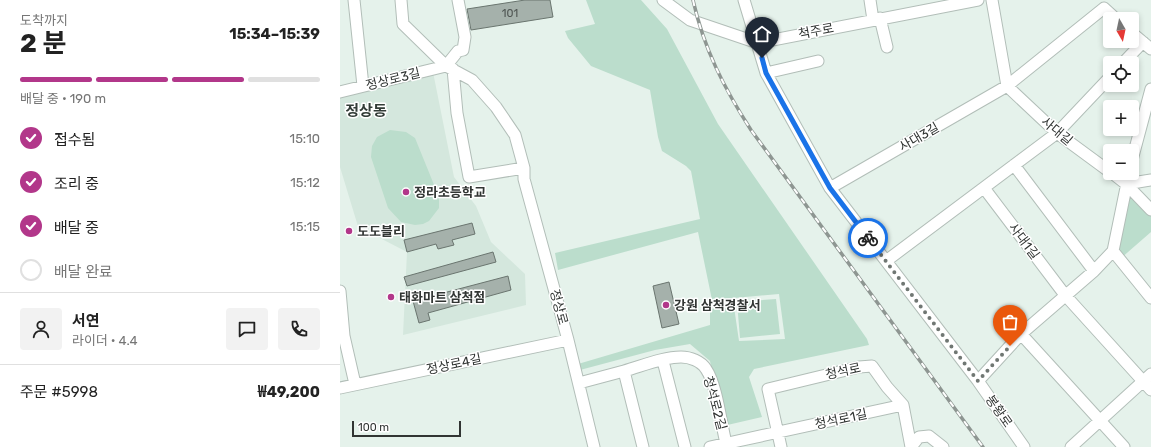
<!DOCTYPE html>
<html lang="ko">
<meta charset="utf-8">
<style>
body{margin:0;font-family:Rubik,"Noto Sans KR",sans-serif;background:#f2f2f2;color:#222;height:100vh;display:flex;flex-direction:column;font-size:15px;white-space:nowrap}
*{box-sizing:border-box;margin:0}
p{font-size:13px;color:#767676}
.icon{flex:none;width:22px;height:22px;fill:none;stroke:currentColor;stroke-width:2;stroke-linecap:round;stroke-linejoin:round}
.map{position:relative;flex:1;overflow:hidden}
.sheet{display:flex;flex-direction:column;background:#fff;width:340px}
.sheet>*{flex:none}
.needle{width:26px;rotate:171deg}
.fabs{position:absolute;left:763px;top:12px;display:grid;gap:8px}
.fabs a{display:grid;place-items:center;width:36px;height:36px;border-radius:4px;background:#fff;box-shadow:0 2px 6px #0003;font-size:20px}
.scale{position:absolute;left:12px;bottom:10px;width:109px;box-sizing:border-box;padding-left:4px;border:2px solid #313533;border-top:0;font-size:11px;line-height:14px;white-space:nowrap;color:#313533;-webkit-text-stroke:3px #fff;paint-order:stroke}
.pin{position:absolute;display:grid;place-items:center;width:34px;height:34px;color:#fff;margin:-41px -17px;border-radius:50% 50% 50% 0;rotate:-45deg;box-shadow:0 0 4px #0007}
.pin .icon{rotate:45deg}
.courier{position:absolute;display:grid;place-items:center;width:40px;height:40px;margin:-20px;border:3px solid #1a73e8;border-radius:50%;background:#fff;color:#222;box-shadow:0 1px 5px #0007}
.head em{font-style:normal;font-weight:700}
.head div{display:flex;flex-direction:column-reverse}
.head{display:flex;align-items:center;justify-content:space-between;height:68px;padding:0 20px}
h1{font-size:26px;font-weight:700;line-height:30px}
.bar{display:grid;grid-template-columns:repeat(4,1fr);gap:6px 4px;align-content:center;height:48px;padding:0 20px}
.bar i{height:5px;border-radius:3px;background:#e0e0e0}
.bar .active{background:#b2378a}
.bar p{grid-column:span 4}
.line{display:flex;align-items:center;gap:10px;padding:0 20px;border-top:1px solid #e0e0e0}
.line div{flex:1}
.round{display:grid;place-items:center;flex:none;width:42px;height:42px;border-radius:4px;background:#f2f2f2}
ol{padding:0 20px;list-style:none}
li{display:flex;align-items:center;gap:12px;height:44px}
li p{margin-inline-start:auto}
li .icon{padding:4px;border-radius:50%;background:#b2378a;color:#fff;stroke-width:4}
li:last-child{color:#767676}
li i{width:22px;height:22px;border:2px solid #e0e0e0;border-radius:50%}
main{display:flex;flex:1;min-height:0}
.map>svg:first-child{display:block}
.built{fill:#d4e7dd}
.green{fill:#bdc}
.building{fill:#a5b1ab;stroke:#6a756f}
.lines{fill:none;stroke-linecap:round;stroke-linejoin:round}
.minor-casing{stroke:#b2beb8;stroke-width:13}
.minor{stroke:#fff;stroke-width:11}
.rail-casing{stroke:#8e9692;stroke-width:3.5}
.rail{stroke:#fff;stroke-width:2;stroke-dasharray:6;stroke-linecap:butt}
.done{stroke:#707773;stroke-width:4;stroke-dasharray:0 7.2}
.route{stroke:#1a73e8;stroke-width:5}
.poi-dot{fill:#b2378a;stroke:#fff;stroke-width:1.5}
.labels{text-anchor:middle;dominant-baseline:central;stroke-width:3;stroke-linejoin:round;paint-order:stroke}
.number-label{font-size:11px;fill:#4e5451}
.street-label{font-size:13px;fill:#313533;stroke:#fff}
.poi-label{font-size:13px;font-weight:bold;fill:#313533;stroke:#fff;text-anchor:start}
.quarter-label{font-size:15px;font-weight:bold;fill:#323c37;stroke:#fff}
</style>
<main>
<section class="sheet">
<div class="head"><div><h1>2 분</h1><p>도착까지</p></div><em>15:34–15:39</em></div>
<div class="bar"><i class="active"></i><i class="active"></i><i class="active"></i><i></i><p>배달 중 · 190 m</p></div>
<ol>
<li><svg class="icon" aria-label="check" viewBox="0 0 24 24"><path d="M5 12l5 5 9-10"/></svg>접수됨<p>15:10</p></li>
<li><svg class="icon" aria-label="check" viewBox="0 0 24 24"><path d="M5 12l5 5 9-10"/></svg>조리 중<p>15:12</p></li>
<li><svg class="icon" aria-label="check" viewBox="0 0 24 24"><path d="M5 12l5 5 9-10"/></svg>배달 중<p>15:15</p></li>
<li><i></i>배달 완료</li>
</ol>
<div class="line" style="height:72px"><a class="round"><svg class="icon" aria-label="person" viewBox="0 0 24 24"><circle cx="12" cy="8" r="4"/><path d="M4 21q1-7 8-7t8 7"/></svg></a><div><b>서연</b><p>라이더 · 4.4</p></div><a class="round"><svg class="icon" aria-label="chat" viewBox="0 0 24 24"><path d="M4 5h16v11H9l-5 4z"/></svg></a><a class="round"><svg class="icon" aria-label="phone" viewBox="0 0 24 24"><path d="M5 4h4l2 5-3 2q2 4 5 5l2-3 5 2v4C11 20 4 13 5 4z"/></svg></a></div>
<div class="line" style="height:52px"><div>주문 #5998</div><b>₩49,200</b></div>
</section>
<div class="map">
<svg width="811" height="447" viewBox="0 0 811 447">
<rect width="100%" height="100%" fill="#e5f2eb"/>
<path class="built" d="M93 72 114 177 136 206 151 242 185 274 186 305 63 335 67 252 36 236 20 233 0 167V94Z"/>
<path class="green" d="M246 0H301L327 29 378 124 527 339 529 345 414 369 409 377 422 417 383 426 370 361 350 344 315 350 240 370 238 364 370 325V309L394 307 399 341 445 339 439 294 372 300 358 232 218 270 215 253 360 219 351 171 346 166 322 151 318 137 310 90 251 66 228 38 225 31 255 24Z
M50 130 66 132 75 138 99 197V208L89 221 83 224 75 225 61 222 48 208 31 157 32 146 37 137Z
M787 187 811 213V232L780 259 770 248Z
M436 299 440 334 400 338 397 302Z"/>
<path class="building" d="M185 0H210L213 17 131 30 127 9Z
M132 223 135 234 112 240 114 245 98 249 96 244 67 252 64 240Z
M153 252 156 262 67 286 64 277Z
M168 276 171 290 88 313 90 320 79 323 73 301Z
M329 282 339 324 322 328 313 286Z"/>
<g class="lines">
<g class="minor-casing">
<path id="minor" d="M14 0 23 86
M61 0 63 24 106 66 132 80 156 107 175 135 184 168V179L228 340 254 447
M323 0 350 20 418 43 638 0
M404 0 426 73 490 188 638 381 684 447
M530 0 533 20
M652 0 667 86 717 133 770 172
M764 8 776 19
M540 18 547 47
M792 33 811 49
M783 63 803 42
M106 66 118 51 123 50 125 37 118 0
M113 69 117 113 129 177 184 168
M426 73 478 61
M0 92 106 66
M792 160 811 89
M674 165 754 271
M772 173 786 184 811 180
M786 184 811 210
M490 188 667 86 764 8
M644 188 725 295 811 390
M773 251 811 298
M546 261 717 133 770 77
M0 291 4 336 15 384
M681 334 784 447
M323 361 345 447
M284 371C302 366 323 357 341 357 350 357 361 361 366 369 377 385 381 424 386 443
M638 381 681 334 754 271 773 251 789 173
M239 383 284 371 303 447
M0 388 228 340
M370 447 563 405
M441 447 428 389 519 367 532 366 547 387 563 405 571 447
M571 447 579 437 589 436 603 447
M731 447 811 374"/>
</g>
<use href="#minor" class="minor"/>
<g class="rail-casing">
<path id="rail" d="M353 0C364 49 384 88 411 130L643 447"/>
</g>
<use href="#rail" class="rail"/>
</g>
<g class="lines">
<path class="done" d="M528 238 638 381 670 346"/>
<path class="route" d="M422 58 426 73 490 188 528 238"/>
</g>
<g class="poi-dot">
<circle cx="66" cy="192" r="4"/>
<circle cx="9" cy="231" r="4"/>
<circle cx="51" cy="297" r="4"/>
<circle cx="326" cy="305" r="4"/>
</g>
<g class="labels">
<g class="number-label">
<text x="170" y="13">101</text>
</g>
<g class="street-label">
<text transform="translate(476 31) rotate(-11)">척주로</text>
<text transform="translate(53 79) rotate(-14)">정상로3길</text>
<text transform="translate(717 131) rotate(40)">사대길</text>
<text transform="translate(579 137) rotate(-30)">사대3길</text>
<text transform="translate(684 241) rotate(53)">사대1길</text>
<text transform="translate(219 307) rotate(75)">정상로</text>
<text transform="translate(114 364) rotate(-12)">정상로4길</text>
<text transform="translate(503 371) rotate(-12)">청석로</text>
<text transform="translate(375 403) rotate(75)">청석로2길</text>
<text transform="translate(659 411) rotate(55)">봉황로</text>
<text transform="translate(501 419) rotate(-12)">청석로1길</text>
</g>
<g class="poi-label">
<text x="74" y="192">정라초등학교</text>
<text x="17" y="231">도도블리</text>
<text x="59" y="297">태화마트 삼척점</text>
<text x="334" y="305">강원 삼척경찰서</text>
</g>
<g class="quarter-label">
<text x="26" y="111">정상동</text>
</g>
</g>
</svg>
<div class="fabs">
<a><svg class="needle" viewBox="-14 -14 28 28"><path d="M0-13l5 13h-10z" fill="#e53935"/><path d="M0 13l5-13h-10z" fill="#767676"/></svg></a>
<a><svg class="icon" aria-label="locate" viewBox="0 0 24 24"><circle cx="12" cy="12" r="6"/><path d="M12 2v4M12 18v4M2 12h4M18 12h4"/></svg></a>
<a>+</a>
<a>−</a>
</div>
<div class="scale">100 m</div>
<div class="pin" style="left:670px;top:346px;background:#ea580c"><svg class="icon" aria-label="bag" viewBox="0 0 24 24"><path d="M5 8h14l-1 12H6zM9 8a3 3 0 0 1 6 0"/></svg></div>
<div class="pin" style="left:422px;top:58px;background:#1f2937"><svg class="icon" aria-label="home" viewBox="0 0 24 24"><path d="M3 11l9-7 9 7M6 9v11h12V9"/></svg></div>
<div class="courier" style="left:528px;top:238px"><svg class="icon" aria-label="bike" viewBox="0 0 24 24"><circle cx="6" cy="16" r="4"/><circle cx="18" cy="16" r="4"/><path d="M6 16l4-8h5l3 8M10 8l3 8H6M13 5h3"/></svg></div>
</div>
</main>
